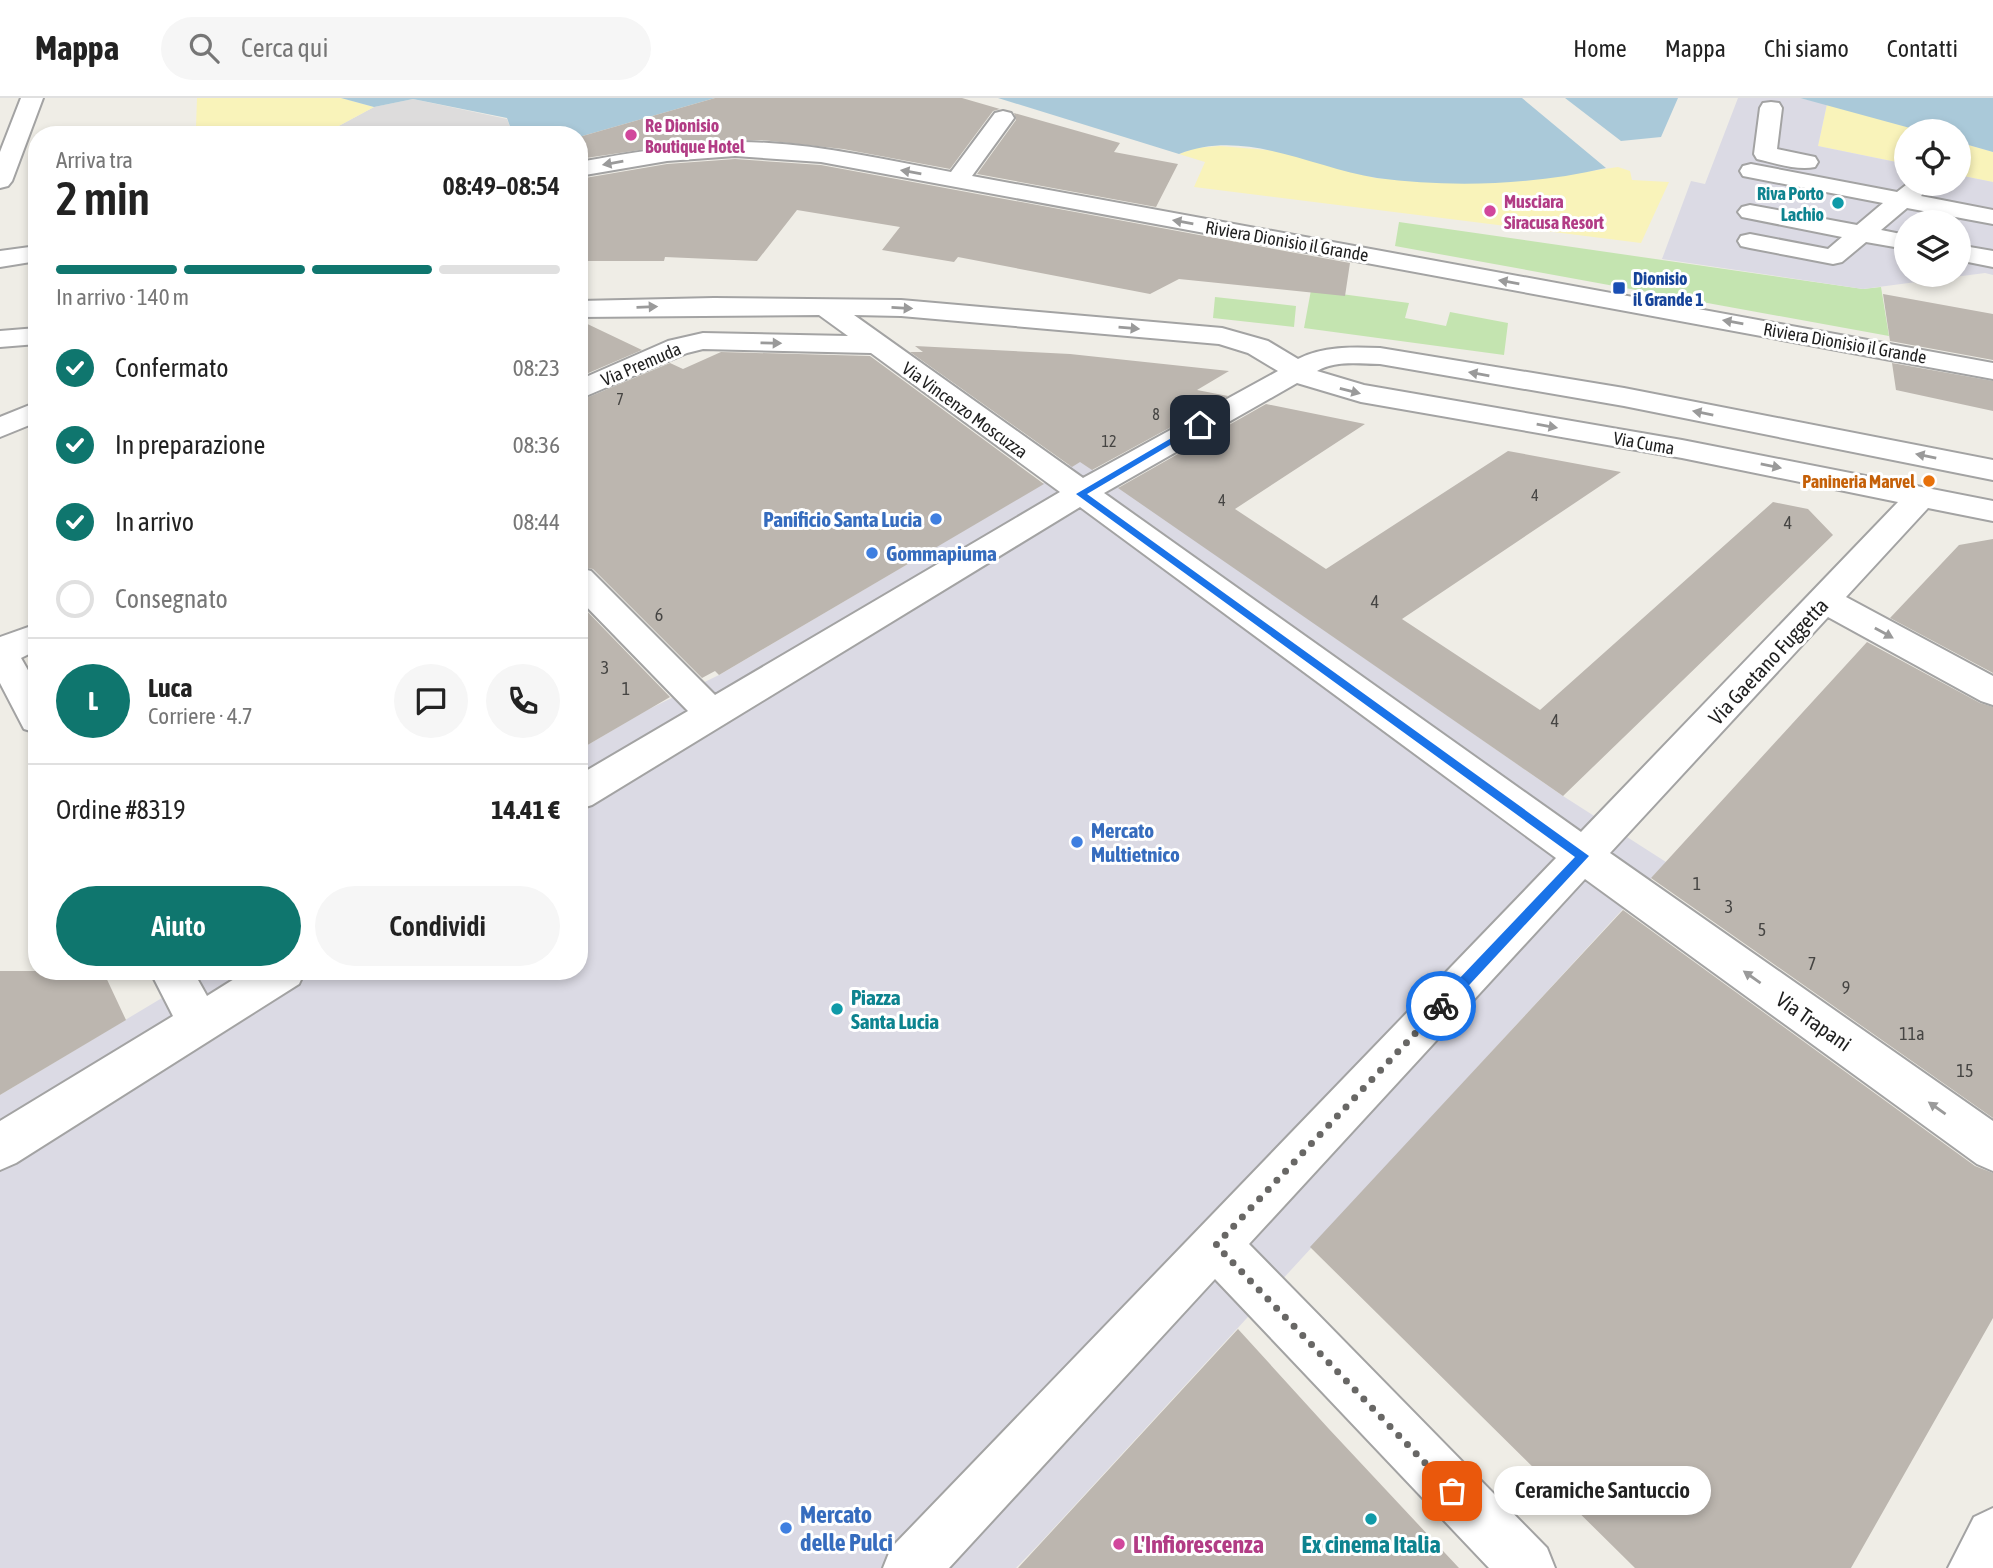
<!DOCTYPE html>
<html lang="it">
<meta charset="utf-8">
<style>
body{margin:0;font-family:"Asap Condensed",sans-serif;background:#f6f6f6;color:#222;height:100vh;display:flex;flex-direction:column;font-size:26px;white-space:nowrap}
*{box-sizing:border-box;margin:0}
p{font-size:23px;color:#767676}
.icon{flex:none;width:38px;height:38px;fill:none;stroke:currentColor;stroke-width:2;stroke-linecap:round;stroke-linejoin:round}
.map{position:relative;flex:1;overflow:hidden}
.drawer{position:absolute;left:28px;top:28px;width:560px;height:854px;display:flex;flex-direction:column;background:#fff;border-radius:28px;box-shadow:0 4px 10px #0003}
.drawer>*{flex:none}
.buttons{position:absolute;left:1894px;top:21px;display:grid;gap:14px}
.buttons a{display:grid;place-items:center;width:77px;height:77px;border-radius:50%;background:#fff;box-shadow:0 4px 10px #0003;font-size:35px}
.pin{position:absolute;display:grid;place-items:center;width:60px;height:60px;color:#fff;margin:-30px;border-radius:14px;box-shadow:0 4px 10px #0006}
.courier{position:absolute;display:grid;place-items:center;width:70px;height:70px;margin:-35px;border:5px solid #1a73e8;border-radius:50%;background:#fff;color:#222;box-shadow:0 2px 9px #0007}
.bubble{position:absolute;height:49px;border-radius:24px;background:#fff;box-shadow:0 4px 10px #0003;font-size:23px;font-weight:600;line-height:49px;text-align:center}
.head em{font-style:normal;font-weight:600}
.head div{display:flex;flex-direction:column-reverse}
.head{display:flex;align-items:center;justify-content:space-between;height:119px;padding:0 28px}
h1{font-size:46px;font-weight:600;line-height:52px}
.bar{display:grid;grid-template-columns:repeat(4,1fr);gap:10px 7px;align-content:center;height:84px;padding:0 28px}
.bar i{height:9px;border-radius:5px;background:#e0e0e0}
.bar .on{background:#0f766e}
.bar p{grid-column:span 4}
.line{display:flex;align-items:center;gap:18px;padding:0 28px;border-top:2px solid #e0e0e0}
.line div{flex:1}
.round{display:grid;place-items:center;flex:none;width:74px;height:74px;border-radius:37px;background:#f6f6f6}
ol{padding:0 28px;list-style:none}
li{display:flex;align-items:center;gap:21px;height:77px}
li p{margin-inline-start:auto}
li .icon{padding:7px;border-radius:50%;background:#0f766e;color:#fff;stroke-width:4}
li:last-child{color:#767676}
li i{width:38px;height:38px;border:4px solid #e0e0e0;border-radius:50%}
.primary-button{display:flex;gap:14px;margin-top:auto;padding:14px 28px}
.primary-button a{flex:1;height:80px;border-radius:42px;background:#0f766e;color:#fff;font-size:28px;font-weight:600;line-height:80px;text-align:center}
.primary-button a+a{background:#f6f6f6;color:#222}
header{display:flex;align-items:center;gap:42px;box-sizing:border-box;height:98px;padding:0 35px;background:#fff;border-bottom:2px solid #e0e0e0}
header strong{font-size:33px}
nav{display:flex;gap:38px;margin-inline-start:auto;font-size:24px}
.search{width:490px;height:63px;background:#f6f6f6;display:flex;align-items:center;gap:18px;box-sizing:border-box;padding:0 24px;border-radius:38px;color:#767676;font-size:26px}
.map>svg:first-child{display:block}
.residential{fill:#dddcdc}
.grass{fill:#c4e4b0}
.sand{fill:#f9f3ba}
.plaza{fill:#dbdae4;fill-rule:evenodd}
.water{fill:#aac9d9}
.building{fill:#bcb6af}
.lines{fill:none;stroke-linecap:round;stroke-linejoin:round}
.minor-casing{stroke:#a3a3a3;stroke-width:4}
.minor{fill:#fff;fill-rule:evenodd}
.oneway{fill:#9a9a9a}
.route{fill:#1a73e8}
.done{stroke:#686765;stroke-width:7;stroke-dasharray:0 12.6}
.hotel-dot{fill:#d1479c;stroke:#fff;stroke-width:2.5}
.culture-dot{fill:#0f9aa8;stroke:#fff;stroke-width:2.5}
.transit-dot{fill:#1a4fb4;stroke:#fff;stroke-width:2.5}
.food-dot{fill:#e8710a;stroke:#fff;stroke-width:2.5}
.shop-dot{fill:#3f7fe0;stroke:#fff;stroke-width:2.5}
.labels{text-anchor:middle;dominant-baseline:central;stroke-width:6;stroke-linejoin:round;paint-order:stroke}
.far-number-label{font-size:16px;fill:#464543}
.far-hotel-label{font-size:18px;font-weight:bold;fill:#b23c85;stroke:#fff;text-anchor:start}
.far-culture-label{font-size:18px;font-weight:bold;fill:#0d838f;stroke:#fff;text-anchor:end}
.far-street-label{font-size:18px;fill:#1f1f1f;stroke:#fff}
.far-transit-label{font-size:18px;font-weight:bold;fill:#164399;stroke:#fff;text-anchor:start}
.far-food-label{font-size:18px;font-weight:bold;fill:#c56008;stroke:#fff;text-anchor:end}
.number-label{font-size:18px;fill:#464543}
.shop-label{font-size:21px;font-weight:bold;fill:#366cbe;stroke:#fff;text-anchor:start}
.street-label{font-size:21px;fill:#1f1f1f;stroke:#fff}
.culture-label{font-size:21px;font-weight:bold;fill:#0d838f;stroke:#fff;text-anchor:start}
.near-shop-label{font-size:24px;font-weight:bold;fill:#366cbe;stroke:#fff;text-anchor:start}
.near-hotel-label{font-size:24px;font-weight:bold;fill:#b23c85;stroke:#fff;text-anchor:start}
.near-culture-label{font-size:24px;font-weight:bold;fill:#0d838f;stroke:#fff}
</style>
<header>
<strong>Mappa</strong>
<div class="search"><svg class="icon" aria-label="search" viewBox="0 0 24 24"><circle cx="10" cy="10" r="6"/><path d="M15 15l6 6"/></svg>Cerca qui</div>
<nav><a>Home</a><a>Mappa</a><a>Chi siamo</a><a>Contatti</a></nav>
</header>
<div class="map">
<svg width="1993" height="1470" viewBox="0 0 1993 1470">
<rect width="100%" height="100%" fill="#efede6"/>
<path class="residential" d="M413 1 507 21 513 37H322L374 9Z"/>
<path class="grass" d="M1399 124 1863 191 1881 189 1889 238 1395 148Z
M1311 192 1409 205 1405 220 1446 228 1450 214 1508 225 1504 257 1304 230Z
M1215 199 1296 208 1294 229 1213 220Z"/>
<path class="sand" d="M197 0H341L374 9 322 37 188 36 189 31 196 29Z
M1827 6 1921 33H1906V66L1818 48Z
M1958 44 1993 54V84L1958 77Z
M1220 48 1278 53 1375 80 1415 83H1522L1618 69 1630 73 1632 82 1669 84 1641 145 1194 89 1205 64 1179 56 1195 50Z"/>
<path class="plaza" d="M1738 0H1800L1827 6 1818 48 1906 66V86H1958V77L1993 84V177L1985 175 1863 191 1662 161 1691 83 1705 86ZM1906 124H1958V177H1906Z
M1078 361 1563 698 1666 764 1041 1444 1016 1470H0V997L207 873H579V652L647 612 719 577 1036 390Z"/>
<path class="water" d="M341 0H715L579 39V37H513L507 20 413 1 374 9Z
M998 0H1522L1606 70C1533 87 1452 90 1377 80 1312 70 1246 30 1179 56Z
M1565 0H1678L1661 39 1621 43Z
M1800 0H1993V54L1958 44V33H1921Z"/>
<path class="building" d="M715 0H962L1000 11 993 13 950 71 843 51 761 42 694 44 579 61V39Z
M1014 15 1120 45 1114 54 1178 66 1156 109 977 76 1016 22Z
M735 61 821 67 1350 165 1345 198 1179 181 1150 196 958 159 954 164 882 152 900 129 797 112 757 163 665 159 664 163H579V81L667 66Z
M1883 196 1993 216V262L1890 243Z
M579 222 642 252 579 279Z
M915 248 1070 256 1229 273 1197 292 1228 298 1092 372 1080 364 1072 369 910 254H923Z
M721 254 870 258 1044 386 719 577 715 573 702 580 593 471 579 468V303L670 265 683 271Z
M1892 265 1993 283V313L1896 292Z
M1266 306 1365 326 1235 411 1326 471 1508 353 1621 374 1402 521 1540 612 1773 404 1808 411 1833 437 1563 698 1118 390Z
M1993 441V575L1890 520 1959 447Z
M579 505 670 599 579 652Z
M1867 544 1980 605 1993 609V1020L1651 780Z
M1623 812 1975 1068 1993 1075V1220L1851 1470H1635L1310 1149Z
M0 873H103L126 922 0 997Z
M1238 1231 1329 1331 1459 1470H1018Z"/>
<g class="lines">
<g class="minor-casing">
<path id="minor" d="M21 0H43L12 83 8 88 0 90V54Z
M1771 4 1779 5 1782 10 1777 51 1815 59 1818 64 1815 69C1798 73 1774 65 1757 61L1754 56 1760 10 1763 5Z
M1003 13 1011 15 1014 20 972 78 1993 265V281L821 64 735 58 667 63 579 78V64C630 55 681 46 733 44 806 43 880 61 951 74L995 15Z
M1751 66 1897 94 1906 87 1917 86 1926 92 1921 98 1993 112V126L1907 110 1881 132 1906 137V151L1866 144 1842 164 1833 166 1750 150 1741 148 1738 143 1741 138 1750 136 1828 151 1842 139 1742 119 1738 114 1742 109 1750 107 1857 127 1883 105 1743 78 1740 73 1743 68Z
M1958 147 1993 153V169L1958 162Z
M37 148V163L0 169V153Z
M714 200 901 202 1222 230 1268 243 1298 261C1323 248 1352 249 1380 250L1624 290 1993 362V382L1624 308 1380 266C1359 266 1336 262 1317 273L1364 287 1682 342 1993 403V423L1928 410 1846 499 1993 578V607L1981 603 1828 519 1610 755 1993 1023V1073L1977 1066 1585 781 1249 1146 1547 1450 1555 1470H1489L1215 1181 949 1470H883L891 1450 1556 760 1080 409 592 707 579 711V677L688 613 579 501V470L591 473 715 597 1060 394 871 255 703 251 687 255 579 301V282L668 243 703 235 848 238 819 217 579 219V203ZM854 217 901 218 1219 246 1248 255 1278 273 1083 380ZM1297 285 1361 304 1682 360 1898 404 1581 734 1104 395Z
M37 230V246L0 249V233Z
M37 304V324L0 339V319Z
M37 526V552L21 560 37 588V635L24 631 0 585V539Z
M150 873H193L207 898 247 873H305L299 886 16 1065 0 1072V1023L173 918Z
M1993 1410V1470H1948L1974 1419Z"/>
</g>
<use href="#minor" class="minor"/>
</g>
<defs><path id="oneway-solid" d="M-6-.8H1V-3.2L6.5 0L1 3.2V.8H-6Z" transform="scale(1.75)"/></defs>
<g class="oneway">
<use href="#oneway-solid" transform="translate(613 65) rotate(170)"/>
<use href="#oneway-solid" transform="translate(911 74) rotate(-170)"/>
<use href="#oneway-solid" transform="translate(1183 124) rotate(-170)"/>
<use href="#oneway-solid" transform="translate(1509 184) rotate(-170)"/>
<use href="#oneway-solid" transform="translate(647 209) rotate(-2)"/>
<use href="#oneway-solid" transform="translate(902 210) rotate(3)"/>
<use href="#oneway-solid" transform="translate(1733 224) rotate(-170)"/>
<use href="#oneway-solid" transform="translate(1129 230) rotate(5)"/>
<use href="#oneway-solid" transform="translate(771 245) rotate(1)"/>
<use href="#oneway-solid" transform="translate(1479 276) rotate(-170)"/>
<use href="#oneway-solid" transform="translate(1350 293) rotate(14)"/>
<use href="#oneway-solid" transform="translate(1703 315) rotate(-169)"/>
<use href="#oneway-solid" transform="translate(1547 328) rotate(10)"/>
<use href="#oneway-solid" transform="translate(1926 358) rotate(-168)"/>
<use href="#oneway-solid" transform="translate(1771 368) rotate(11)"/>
<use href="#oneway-solid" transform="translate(1884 535) rotate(29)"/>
<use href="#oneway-solid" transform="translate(1752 879) rotate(-145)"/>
<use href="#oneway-solid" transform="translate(1937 1010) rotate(-145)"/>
</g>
<path class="route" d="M1197 325 1204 327 1087 396 1589 758 1446 912H1437V904L1575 759 1076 396Z"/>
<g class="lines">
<path class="done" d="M1441 908 1216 1147 1452 1393"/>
</g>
<g class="hotel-dot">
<circle cx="631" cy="37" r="7"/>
<circle cx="1490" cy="113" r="7"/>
<circle cx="1119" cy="1446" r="7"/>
</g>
<g class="culture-dot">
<circle cx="1838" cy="105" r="7"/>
<circle cx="837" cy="911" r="7"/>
<circle cx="1371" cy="1421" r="7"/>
</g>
<rect class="transit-dot" x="1612" y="183" width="14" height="14" rx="3.5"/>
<circle class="food-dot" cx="1929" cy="383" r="7"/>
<g class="shop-dot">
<circle cx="936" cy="421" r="7"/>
<circle cx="872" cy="455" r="7"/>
<circle cx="1077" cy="744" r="7"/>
<circle cx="786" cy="1430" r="7"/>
</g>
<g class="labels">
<g class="far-number-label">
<text x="620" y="301">7</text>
<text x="1156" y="316">8</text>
<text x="1109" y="343">12</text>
<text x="1535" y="397">4</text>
<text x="1222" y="402">4</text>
</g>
<g class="far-hotel-label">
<text x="645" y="27">Re Dionisio<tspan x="645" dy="21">Boutique Hotel</tspan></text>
<text x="1504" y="103">Musciara<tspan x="1504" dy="21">Siracusa Resort</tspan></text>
</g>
<g class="far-culture-label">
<text x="1824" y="95">Riva Porto<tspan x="1824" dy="21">Lachio</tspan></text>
</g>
<g class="far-street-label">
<text transform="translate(1287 143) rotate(10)">Riviera Dionisio il Grande</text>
<text transform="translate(1845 245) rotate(10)">Riviera Dionisio il Grande</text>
<text transform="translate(641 266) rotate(-23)">Via Premuda</text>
<text transform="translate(965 312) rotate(36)">Via Vincenzo Moscuzza</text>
<text transform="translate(1644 345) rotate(10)">Via Cuma</text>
</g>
<g class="far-transit-label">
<text x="1633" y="180">Dionisio<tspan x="1633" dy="21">il Grande 1</tspan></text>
</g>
<g class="far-food-label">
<text x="1915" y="383">Panineria Marvel</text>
</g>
<g class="number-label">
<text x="1788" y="424">4</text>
<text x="1375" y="503">4</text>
<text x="659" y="516">6</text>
<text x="605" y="569">3</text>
<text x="626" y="590">1</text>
<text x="1555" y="622">4</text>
<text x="1697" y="785">1</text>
<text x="1729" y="808">3</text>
<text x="1762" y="831">5</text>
<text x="1812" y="865">7</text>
<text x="1846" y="889">9</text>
<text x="1912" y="935">11a</text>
<text x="1965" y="972">15</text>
</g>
<g class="shop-label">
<text x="922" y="421" text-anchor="end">Panificio Santa Lucia</text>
<text x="886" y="455">Gommapiuma</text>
<text x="1091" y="732">Mercato<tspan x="1091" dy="24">Multietnico</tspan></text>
</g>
<g class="street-label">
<text transform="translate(1768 563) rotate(-47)">Via Gaetano Fuggetta</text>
<text transform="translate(1814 923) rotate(35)">Via Trapani</text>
</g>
<g class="culture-label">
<text x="851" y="899">Piazza<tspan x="851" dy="24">Santa Lucia</tspan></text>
</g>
<g class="near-shop-label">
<text x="800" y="1416">Mercato<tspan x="800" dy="28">delle Pulci</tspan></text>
</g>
<g class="near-hotel-label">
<text x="1133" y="1446">L'Infiorescenza</text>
</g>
<g class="near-culture-label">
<text x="1371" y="1446">Ex cinema Italia</text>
</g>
</g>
</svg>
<div class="buttons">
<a><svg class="icon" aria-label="locate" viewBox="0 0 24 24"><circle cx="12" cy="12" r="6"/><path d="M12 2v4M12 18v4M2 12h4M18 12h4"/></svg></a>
<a><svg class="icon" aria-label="layers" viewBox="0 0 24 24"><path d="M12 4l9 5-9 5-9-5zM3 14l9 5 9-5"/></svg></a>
</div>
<div class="pin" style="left:1452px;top:1393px;background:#ea580c"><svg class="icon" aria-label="bag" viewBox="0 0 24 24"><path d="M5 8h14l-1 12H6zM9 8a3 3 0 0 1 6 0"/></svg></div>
<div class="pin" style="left:1200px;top:327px;background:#1f2937"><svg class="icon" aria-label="home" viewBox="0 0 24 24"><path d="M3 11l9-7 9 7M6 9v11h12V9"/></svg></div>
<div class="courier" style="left:1441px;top:908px"><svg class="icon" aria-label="bike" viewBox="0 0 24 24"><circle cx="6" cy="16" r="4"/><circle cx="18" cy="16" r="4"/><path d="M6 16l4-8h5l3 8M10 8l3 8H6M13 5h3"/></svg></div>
<div class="bubble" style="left:1494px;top:1368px;width:217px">Ceramiche Santuccio</div>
<section class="drawer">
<div class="head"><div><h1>2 min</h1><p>Arriva tra</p></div><em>08:49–08:54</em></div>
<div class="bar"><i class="on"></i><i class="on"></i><i class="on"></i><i></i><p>In arrivo · 140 m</p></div>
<ol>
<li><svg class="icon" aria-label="check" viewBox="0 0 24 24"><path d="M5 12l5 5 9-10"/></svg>Confermato<p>08:23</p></li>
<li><svg class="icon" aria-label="check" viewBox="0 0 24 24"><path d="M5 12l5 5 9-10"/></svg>In preparazione<p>08:36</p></li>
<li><svg class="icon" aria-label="check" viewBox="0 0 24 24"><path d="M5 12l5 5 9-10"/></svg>In arrivo<p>08:44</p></li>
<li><i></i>Consegnato</li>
</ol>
<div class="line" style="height:126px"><b class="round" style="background:#0f766e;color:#fff">L</b><div><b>Luca</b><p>Corriere · 4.7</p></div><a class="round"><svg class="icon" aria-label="chat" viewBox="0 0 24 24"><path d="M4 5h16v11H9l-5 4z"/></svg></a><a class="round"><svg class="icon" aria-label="phone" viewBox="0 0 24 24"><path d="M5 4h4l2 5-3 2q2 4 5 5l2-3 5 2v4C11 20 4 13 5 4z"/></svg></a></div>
<div class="line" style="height:91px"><div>Ordine #8319</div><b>14.41 €</b></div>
<div class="primary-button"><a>Aiuto</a><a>Condividi</a></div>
</section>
</div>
